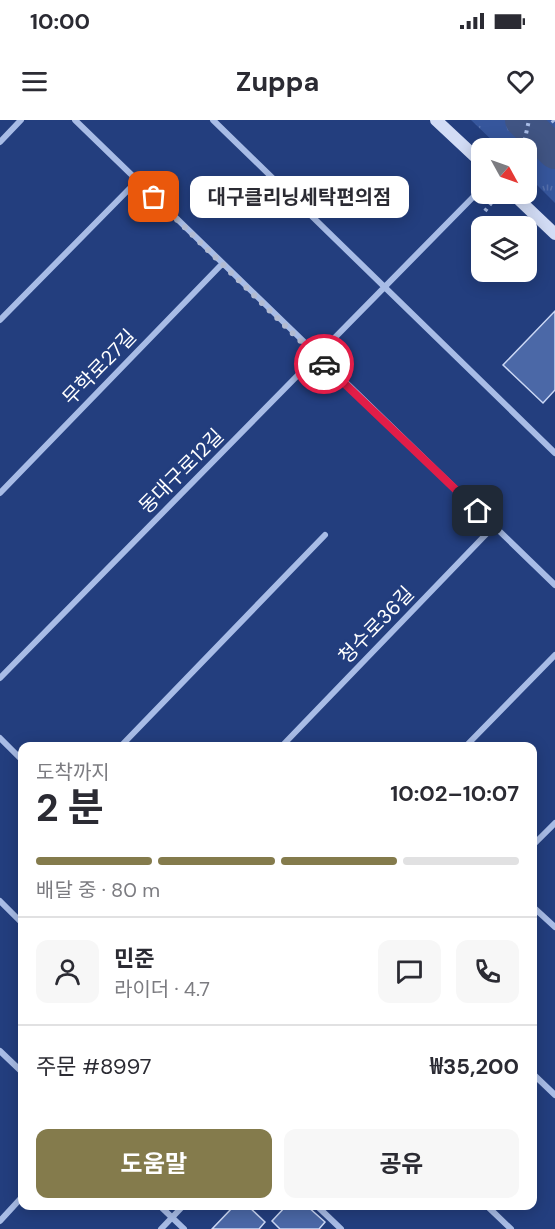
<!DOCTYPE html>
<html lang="ko">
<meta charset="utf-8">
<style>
body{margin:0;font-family:"DM Sans","Noto Sans KR",sans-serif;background:#f7f7f7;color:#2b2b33;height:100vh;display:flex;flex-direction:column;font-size:22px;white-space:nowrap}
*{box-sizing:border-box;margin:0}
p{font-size:20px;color:#7c7c81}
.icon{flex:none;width:33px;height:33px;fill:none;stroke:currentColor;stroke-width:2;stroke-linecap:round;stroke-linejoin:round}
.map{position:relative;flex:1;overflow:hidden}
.sheet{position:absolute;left:18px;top:622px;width:519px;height:468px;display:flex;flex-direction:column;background:#fff;border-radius:12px;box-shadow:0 3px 15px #0003}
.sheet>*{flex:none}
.needle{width:39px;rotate:130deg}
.controls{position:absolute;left:471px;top:18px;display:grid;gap:12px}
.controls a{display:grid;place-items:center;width:66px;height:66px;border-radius:12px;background:#fff;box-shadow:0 3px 15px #0003;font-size:30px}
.pin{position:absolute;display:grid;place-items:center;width:51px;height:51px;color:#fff;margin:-26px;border-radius:12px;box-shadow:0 3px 9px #0006}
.courier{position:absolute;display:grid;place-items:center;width:60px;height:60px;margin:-30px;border:4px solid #e11d48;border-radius:50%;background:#fff;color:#222;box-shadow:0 2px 8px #0007}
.bubble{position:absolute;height:42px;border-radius:12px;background:#fff;box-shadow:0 3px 15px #0003;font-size:20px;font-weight:700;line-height:42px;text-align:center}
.overview em{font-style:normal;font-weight:700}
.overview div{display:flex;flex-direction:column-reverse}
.overview{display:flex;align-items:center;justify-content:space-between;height:102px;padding:0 18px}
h1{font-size:39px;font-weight:700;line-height:45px}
.bar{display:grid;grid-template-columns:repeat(4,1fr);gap:9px 6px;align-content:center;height:72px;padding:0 18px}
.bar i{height:8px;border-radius:4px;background:#e1e1e2}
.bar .active{background:#847b4c}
.bar p{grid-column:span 4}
.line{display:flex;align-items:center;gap:15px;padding:0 18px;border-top:2px solid #e1e1e2}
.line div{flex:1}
.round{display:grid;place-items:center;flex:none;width:63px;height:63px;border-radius:12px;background:#f7f7f7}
.cta{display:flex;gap:12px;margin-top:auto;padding:12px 18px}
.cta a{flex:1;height:69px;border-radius:12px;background:#847b4c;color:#fff;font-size:24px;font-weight:700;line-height:69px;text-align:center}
.cta a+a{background:#f7f7f7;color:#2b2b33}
.status{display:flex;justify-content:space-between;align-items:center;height:42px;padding:0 30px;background:#fff;direction:ltr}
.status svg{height:16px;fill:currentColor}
header{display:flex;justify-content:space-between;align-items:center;height:78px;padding:0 18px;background:#fff;font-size:27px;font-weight:700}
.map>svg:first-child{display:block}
.grass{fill:url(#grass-tufts)}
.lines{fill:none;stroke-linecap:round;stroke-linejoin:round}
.river{stroke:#405483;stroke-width:34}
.building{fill:#4b68a7;stroke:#cbd8f5;stroke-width:1.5}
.path{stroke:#a8bce6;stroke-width:4;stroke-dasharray:3 4.5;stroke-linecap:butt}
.street{stroke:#a8bce6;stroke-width:6}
.secondary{stroke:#d2dcf5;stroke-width:12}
.done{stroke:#b2bbd2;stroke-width:6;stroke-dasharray:0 10.8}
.route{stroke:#e11d48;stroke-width:8}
.labels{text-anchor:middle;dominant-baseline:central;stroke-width:5;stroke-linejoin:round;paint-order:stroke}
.street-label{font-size:20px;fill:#fff;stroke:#233e7e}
</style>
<div class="status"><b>10:00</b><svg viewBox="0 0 49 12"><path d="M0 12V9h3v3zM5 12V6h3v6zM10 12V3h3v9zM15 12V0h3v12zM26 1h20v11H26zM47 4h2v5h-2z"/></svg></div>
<header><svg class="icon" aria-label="menu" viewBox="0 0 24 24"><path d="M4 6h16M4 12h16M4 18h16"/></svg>Zuppa<svg class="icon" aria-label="heart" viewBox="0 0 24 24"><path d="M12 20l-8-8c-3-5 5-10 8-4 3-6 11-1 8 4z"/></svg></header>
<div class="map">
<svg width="555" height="1109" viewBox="0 0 555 1109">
<defs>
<pattern id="grass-tufts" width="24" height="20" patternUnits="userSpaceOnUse" patternTransform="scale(1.5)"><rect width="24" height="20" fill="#36569c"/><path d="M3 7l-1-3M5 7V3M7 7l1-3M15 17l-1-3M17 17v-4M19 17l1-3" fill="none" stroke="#546fab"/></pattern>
</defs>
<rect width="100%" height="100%" fill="#233e7e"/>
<path class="grass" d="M471 0H555V83L527 55 526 28H500Z"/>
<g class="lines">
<path class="river" d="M522 0 555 32"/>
</g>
<path class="building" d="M555 191V270L543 283 503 245Z
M231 1086H248L265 1102 259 1109H212L232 1088Z
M286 1086H307L325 1102 319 1109H280L272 1101Z"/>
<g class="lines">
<path class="path" d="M552 0 555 3
M523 28 529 0
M485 91 498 74"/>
<path class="street" d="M75 0 555 465
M213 0 555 333
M0 22 21 0
M0 200 137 61
M0 373 222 144
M0 558 482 68
M0 618 22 640
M120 627 325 415
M281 627 494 406
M465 627 555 535
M532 726 555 703
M0 781 22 803
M532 786 555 807
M0 931 22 952
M532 953 555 975
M160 1086 184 1109
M317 1086 341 1109
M487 1086 511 1109
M0 1101 22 1077
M161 1109 183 1086"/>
<path class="secondary" d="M436 0 482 43
M513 74 555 114"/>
</g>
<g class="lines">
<path class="done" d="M154 77 324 244"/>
<path class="route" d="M324 244 478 391"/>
</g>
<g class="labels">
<g class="street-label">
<text transform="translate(99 247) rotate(-46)">무학로27길</text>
<text transform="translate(181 351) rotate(-45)">동대구로12길</text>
<text transform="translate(376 505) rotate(-46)">청수로36길</text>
</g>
</g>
</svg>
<div class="controls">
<a><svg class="needle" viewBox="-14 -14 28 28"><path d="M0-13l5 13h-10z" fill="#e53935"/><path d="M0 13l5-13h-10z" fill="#7c7c81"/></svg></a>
<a><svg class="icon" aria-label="layers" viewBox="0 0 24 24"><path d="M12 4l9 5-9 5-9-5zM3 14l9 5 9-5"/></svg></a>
</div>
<div class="pin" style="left:154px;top:77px;background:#ea580c"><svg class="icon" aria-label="bag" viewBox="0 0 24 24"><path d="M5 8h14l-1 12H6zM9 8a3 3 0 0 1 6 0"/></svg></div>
<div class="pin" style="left:478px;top:391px;background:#1f2937"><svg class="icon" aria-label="home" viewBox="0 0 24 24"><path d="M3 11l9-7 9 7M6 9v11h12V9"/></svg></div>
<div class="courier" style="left:324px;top:244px"><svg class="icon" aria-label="car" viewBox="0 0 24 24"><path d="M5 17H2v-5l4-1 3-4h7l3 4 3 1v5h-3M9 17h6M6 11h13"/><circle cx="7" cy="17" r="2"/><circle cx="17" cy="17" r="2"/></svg></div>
<div class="bubble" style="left:190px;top:56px;width:219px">대구클리닝세탁편의점</div>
<section class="sheet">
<div class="overview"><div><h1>2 분</h1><p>도착까지</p></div><em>10:02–10:07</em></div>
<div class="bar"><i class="active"></i><i class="active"></i><i class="active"></i><i></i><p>배달 중 · 80 m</p></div>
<div class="line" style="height:108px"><a class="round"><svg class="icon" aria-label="person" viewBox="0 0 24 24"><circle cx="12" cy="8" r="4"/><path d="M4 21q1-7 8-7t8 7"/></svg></a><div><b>민준</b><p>라이더 · 4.7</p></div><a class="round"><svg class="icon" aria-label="chat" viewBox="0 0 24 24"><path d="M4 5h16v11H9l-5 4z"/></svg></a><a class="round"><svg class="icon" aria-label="phone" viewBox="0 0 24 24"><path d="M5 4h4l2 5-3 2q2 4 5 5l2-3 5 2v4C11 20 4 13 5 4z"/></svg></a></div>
<div class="line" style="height:78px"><div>주문 #8997</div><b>₩35,200</b></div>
<div class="cta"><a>도움말</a><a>공유</a></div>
</section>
</div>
